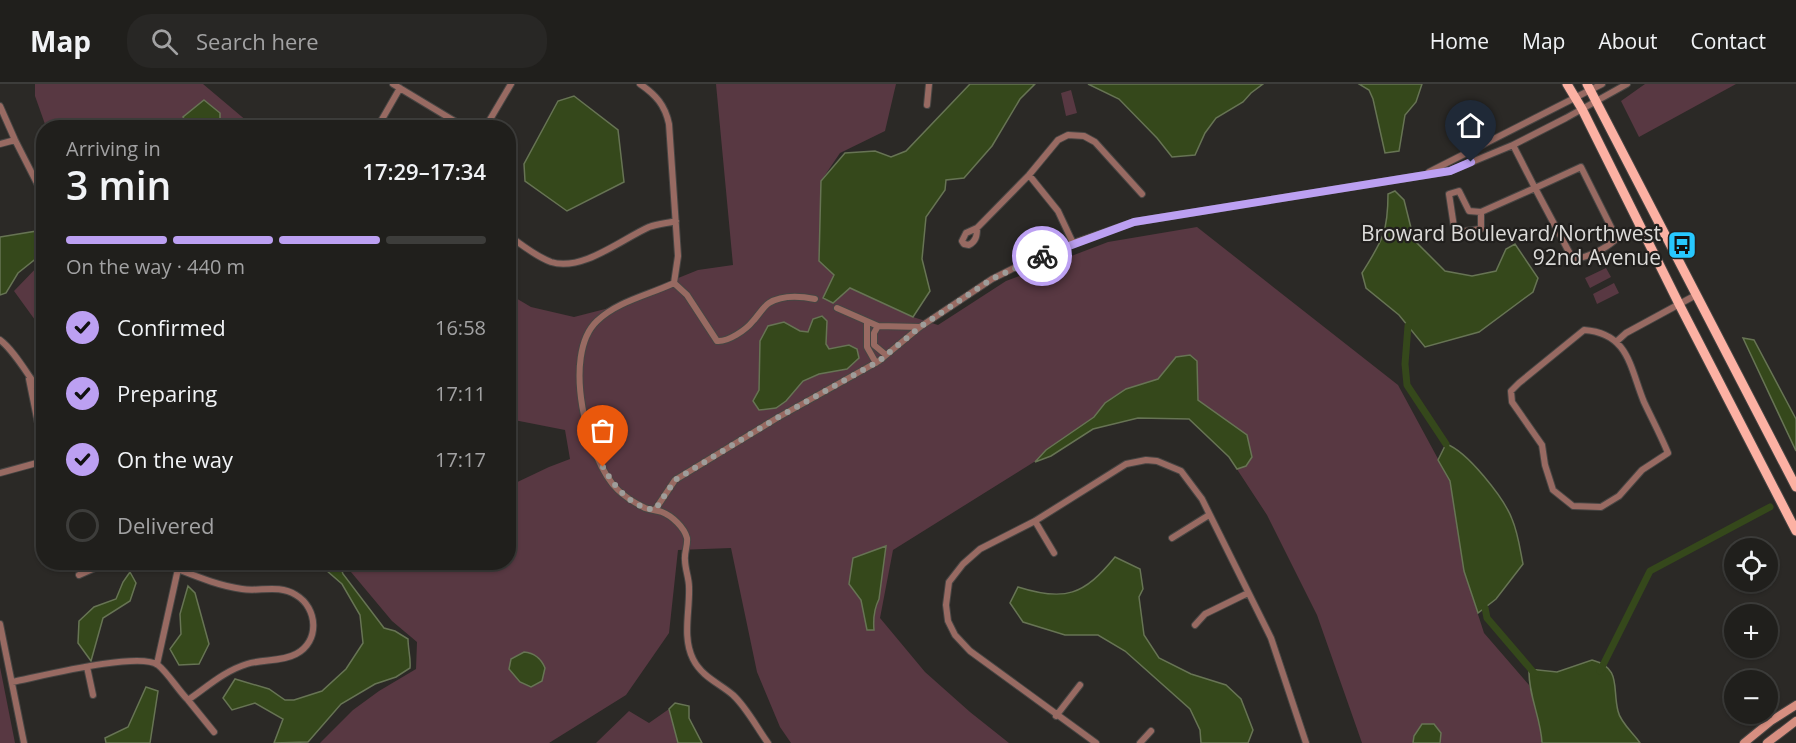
<!DOCTYPE html>
<meta charset="utf-8">
<style>
body{margin:0;font-family:"Open Sans",sans-serif;background:#282725;color:#f1f3f6;height:100vh;display:flex;flex-direction:column;font-size:22px;white-space:nowrap}
*{box-sizing:border-box;margin:0}
p{font-size:20px;color:#a2a2a3}
.icon{flex:none;width:33px;height:33px;fill:none;stroke:currentColor;stroke-width:2;stroke-linecap:round;stroke-linejoin:round}
.map{position:relative;flex:1;overflow:hidden}
.details{position:absolute;left:36px;top:36px;width:480px;height:450px;display:flex;flex-direction:column;background:#201f1c;border-radius:24px;box-shadow:0 2px 4px #0004,0 0 0 2px #3d3d3b}
.details>*{flex:none}
.tools{position:absolute;left:1724px;top:454px;display:grid;gap:12px}
.tools a{display:grid;place-items:center;width:54px;height:54px;border-radius:50%;background:#201f1c;box-shadow:0 2px 4px #0004,0 0 0 2px #3d3d3b;font-size:30px}
.pin{position:absolute;display:grid;place-items:center;width:51px;height:51px;color:#fff;margin:-62px -26px;border-radius:50% 50% 50% 0;rotate:-45deg;box-shadow:0 0 6px #0007}
.pin .icon{rotate:45deg}
.courier{position:absolute;display:grid;place-items:center;width:60px;height:60px;margin:-30px;border:4px solid #bca0f2;border-radius:50%;background:#fff;color:#222;box-shadow:0 2px 8px #0007}
.overview em{font-style:normal;font-weight:600}
.overview div{display:flex;flex-direction:column-reverse}
.overview{display:flex;align-items:center;justify-content:space-between;height:102px;padding:0 30px}
h1{font-size:39px;font-weight:600;line-height:45px}
.bar{display:grid;grid-template-columns:repeat(4,1fr);gap:9px 6px;align-content:center;height:72px;padding:0 30px}
.bar i{height:8px;border-radius:4px;background:#3d3d3b}
.bar .current{background:#bca0f2}
.bar p{grid-column:span 4}
ol{padding:0 30px;list-style:none}
li{display:flex;align-items:center;gap:18px;height:66px}
li p{margin-inline-start:auto}
li .icon{padding:6px;border-radius:50%;background:#bca0f2;color:#111;stroke-width:4}
li:last-child{color:#a2a2a3}
li i{width:33px;height:33px;border:3px solid #3d3d3b;border-radius:50%}
header{display:flex;align-items:center;gap:36px;box-sizing:border-box;height:84px;padding:0 30px;background:#201f1c;border-bottom:2px solid #3d3d3b}
header strong{font-size:28px}
nav{display:flex;gap:33px;margin-inline-start:auto;font-size:21px}
.search{width:420px;height:54px;background:#282725;display:flex;align-items:center;gap:15px;box-sizing:border-box;padding:0 21px;border-radius:24px;color:#a2a2a3;font-size:22px}
.map>svg:first-child{display:block}
.green{fill:#583842}
.water{fill:#35481b;stroke:#677454;stroke-width:1.5}
.lines{fill:none;stroke-linecap:round;stroke-linejoin:round}
.canal{stroke:#35481b;stroke-width:7}
.street-casing{stroke:#474543;stroke-width:8}
.secondary-casing{stroke:#474543;stroke-width:10}
.primary-casing{stroke:#474543;stroke-width:11}
.street{stroke:#986a62;stroke-width:6}
.secondary{stroke:#d78f81;stroke-width:8}
.primary{stroke:#fcb1a3;stroke-width:9}
.done{stroke:#9e9d9a;stroke-width:6;stroke-dasharray:0 10.8}
.route{stroke:#bca0f2;stroke-width:8}
.labels{text-anchor:middle;dominant-baseline:central;stroke-width:4.5;stroke-linejoin:round;paint-order:stroke}
.poi-label{font-size:21px;fill:#dcdbd9;stroke:#211f1d;text-anchor:end}
</style>
<header>
<strong>Map</strong>
<div class="search"><svg class="icon" aria-label="search" viewBox="0 0 24 24"><circle cx="10" cy="10" r="6"/><path d="M15 15l6 6"/></svg>Search here</div>
<nav><a>Home</a><a>Map</a><a>About</a><a>Contact</a></nav>
</header>
<div class="map">
<svg width="1796" height="659" viewBox="0 0 1796 659">
<rect width="100%" height="100%" fill="#2b2926"/>
<path class="green" d="M35 0H203L254 43H46L35 12Z
M716 0H896L885 47 840 69 821 97 834 191 823 214 833 219 850 204 913 233 938 241 1006 197 1108 158 1197 143 1398 301 1450 397 1464 487 1484 549 1529 601 1542 650 1541 659H1362L1317 531 1267 431 1229 373 1189 335 1138 334 1093 345 1051 372 1034 378 893 466 880 534 925 588 970 628 1009 659H791L780 643 757 588 731 464 678 466 669 549 626 611 549 659H320L353 626 379 607 416 585 417 558 392 537 351 488 347 479 508 478 509 402 549 383 570 375 565 346 509 335V210L531 223 574 233 613 223 656 203 698 186 733 181Z
M1645 0H1736L1639 53 1621 17Z
M1071 6 1077 29 1066 32 1061 9Z
M43 177V247L14 207Z
M1606 184 1611 193 1590 204 1585 194Z
M1614 199 1619 209 1597 220 1593 210Z
M0 583 15 659H0Z
M669 625 678 659H596L629 627 649 639Z"/>
<path class="water" d="M970 0H1035L1020 15 992 62 964 94 946 96 945 106 926 133 922 175 930 207 913 233 850 204 833 219 823 214 834 191 819 177 821 97 845 69 875 67 891 73 906 67Z
M1088 0H1263L1251 9 1243 18 1216 34 1205 49 1195 71 1172 73 1157 54 1119 15Z
M1359 0H1422L1416 18 1405 31 1399 67 1385 69 1373 15 1369 6Z
M574 12 618 46 624 98 567 127 525 97 524 80 558 17Z
M204 16 220 29V43H189L183 33Z
M1395 107 1404 116 1414 156 1445 187 1472 192 1496 187 1506 165 1515 160 1538 194 1533 208 1479 248 1425 263 1399 231 1366 204 1362 189C1382 157 1388 149 1388 110Z
M43 146V169L18 189 6 209 0 211V153Z
M822 232 827 237 826 260 829 265 849 261 857 265 859 274 847 285 819 290 803 297 786 317 776 324 759 326 753 317 759 306 760 257 768 242 784 238 800 247 808 248 813 235Z
M1743 254 1754 256 1796 335V367Z
M1190 271 1197 277 1198 316 1247 351 1252 373 1246 382 1237 385 1229 373 1189 335 1138 334 1093 345 1051 372 1035 378 1046 366 1094 333 1105 319 1126 305 1158 295 1176 273Z
M1446 360C1467 367 1504 414 1512 435 1518 449 1520 465 1523 480L1496 515 1478 529 1464 487 1450 397 1438 376Z
M886 462 879 515C874 525 873 535 874 546H867L861 516 849 500 853 474Z
M1115 473 1140 485 1143 505 1139 513 1144 551 1159 574 1191 590 1226 601 1241 615 1253 646 1248 659H1201L1200 646 1190 625 1125 567 1098 551H1065L1023 538 1010 519 1018 503C1065 518 1084 511 1115 473Z
M323 479H339L343 490 384 544 395 547 408 555C408 565 411 574 410 584L396 593 375 600 341 620 308 658 274 659 283 635 255 619 232 626 223 614 235 595 269 605 285 616H294L322 607 346 585 363 559 360 531 342 500 326 486Z
M130 488 136 499 130 517 103 534 91 577 78 559 79 537 94 523 116 515 123 498Z
M188 502 195 509 209 560 199 580 179 581 170 565 181 550 180 530Z
M524 568C534 569 541 574 545 584L542 597 531 603 520 598 509 585 511 575Z
M1592 576C1622 584 1612 604 1618 627 1620 638 1634 650 1640 659H1542C1541 634 1528 611 1529 585L1557 588Z
M146 603 158 607 150 659H106L105 654 128 643Z
M675 619 689 622V634L702 659H678L669 625Z
M1422 640H1434L1441 649 1440 659H1413L1414 652Z"/>
<g class="lines">
<path class="canal" d="M1408 242 1405 280 1407 301 1446 360
M1485 524 1487 534 1535 590
M1600 587 1650 487 1770 423"/>
<g class="street-casing">
<path id="street" d="M393 0 466 44
M640 0C656 11 665 21 669 40L678 172 674 199
M927 21 929 0
M0 22 15 56 44 113
M377 44 400 4
M485 44 511 0
M0 60 15 56
M1429 88 1602 0
M1029 91 1058 127 1073 159
M1481 128 1469 127 1459 107 1449 110 1454 143 1457 148 1481 145V128L1535 104 1569 168 1575 175C1588 173 1605 165 1615 156L1614 149 1581 83 1535 104 1513 61
M977 144C977 152 976 157 969 161L964 160 962 157 966 149 977 144 1029 91 1058 56 1068 51 1084 52 1095 58 1142 110
M508 151C522 161 535 172 551 178 582 188 622 155 649 143 658 140 668 139 676 137
M837 224 878 242 920 243
M867 238V263L876 279
M878 242 874 249V261L886 271
M1584 246C1629 249 1630 284 1644 318 1652 335 1661 352 1668 369L1642 386 1619 412 1601 423 1573 422 1553 406 1545 381 1542 361 1512 318 1511 307 1519 299Z
M0 256C16 268 30 296 44 312
M1616 258 1626 249 1696 211
M29 295 44 369
M0 389 44 377
M655 426 675 396 777 334 879 277 920 243 992 195 1014 184 1073 159 1134 138 1450 87 1513 61 1566 34 1627 0
M1035 437 1054 469
M1172 454 1209 431
M79 491 97 483 122 478
M0 540 24 659
M1195 541 1205 530 1248 509
M157 580 178 485
M87 583 93 611
M12 598C38 593 139 567 158 581 168 589 178 606 188 616 207 603 224 587 247 580 263 575 281 578 296 570 320 558 318 524 296 511 278 500 260 508 242 505 213 501 187 488 159 478
M188 616 214 648
M1056 632 1080 601
M768 659C757 644 747 624 733 611 719 599 702 593 693 575 682 553 690 527 689 503 689 494 685 485 685 476 684 469 688 461 687 454 684 443 672 432 662 428 657 426 650 426 645 424 635 419 626 414 618 406 587 376 561 271 597 237 618 217 649 211 674 199L687 211 717 257C728 258 746 246 753 237 758 232 763 223 769 219 782 211 800 212 815 215
M1096 659 970 567 955 551 948 537 946 521 949 498 963 480 980 465 1035 437 1126 380 1146 376 1157 377 1181 387 1202 415 1271 554 1306 659
M1140 659 1151 647"/>
</g>
<g class="secondary-casing">
<path id="secondary" d="M1744 659 1771 637 1796 621
M1767 659 1796 637"/>
</g>
<g class="primary-casing">
<path id="primary" d="M1567 0 1582 25 1679 220 1796 447
M1587 0 1796 403"/>
</g>
<use href="#street" class="street"/>
<use href="#secondary" class="secondary"/>
<use href="#primary" class="primary"/>
</g>
<g class="lines">
<path class="done" d="M603 383C615 403 630 423 655 426L675 396 777 334 879 277 920 243 992 195 1042 172"/>
<path class="route" d="M1042 172 1134 138 1450 87 1471 78"/>
</g>
<defs>
<g id="bus-square" transform="scale(1.5)"><rect x="-9" y="-9" width="18" height="18" rx="4" fill="#27c8ff" stroke="#211f1d"/><path d="M-5-6H5V4H4V6H2V4H-2V6H-4V4H-5ZM-3.5-4V0h7V-4ZM-3.5 1.2v1.5H-2V1.2ZM2 1.2v1.5H3.5V1.2Z" fill="#111"/></g>
</defs>
<g fill-rule="evenodd">
<use href="#bus-square" x="1682" y="161"/>
</g>
<g class="labels">
<g class="poi-label">
<text x="1661" y="149">Broward Boulevard/Northwest<tspan x="1661" dy="24">92nd Avenue</tspan></text>
</g>
</g>
</svg>
<div class="tools">
<a><svg class="icon" aria-label="locate" viewBox="0 0 24 24"><circle cx="12" cy="12" r="6"/><path d="M12 2v4M12 18v4M2 12h4M18 12h4"/></svg></a>
<a>+</a>
<a>−</a>
</div>
<div class="pin" style="left:603px;top:383px;background:#ea580c"><svg class="icon" aria-label="bag" viewBox="0 0 24 24"><path d="M5 8h14l-1 12H6zM9 8a3 3 0 0 1 6 0"/></svg></div>
<div class="pin" style="left:1471px;top:78px;background:#1f2937"><svg class="icon" aria-label="home" viewBox="0 0 24 24"><path d="M3 11l9-7 9 7M6 9v11h12V9"/></svg></div>
<div class="courier" style="left:1042px;top:172px"><svg class="icon" aria-label="bike" viewBox="0 0 24 24"><circle cx="6" cy="16" r="4"/><circle cx="18" cy="16" r="4"/><path d="M6 16l4-8h5l3 8M10 8l3 8H6M13 5h3"/></svg></div>
<section class="details">
<div class="overview"><div><h1>3 min</h1><p>Arriving in</p></div><em>17:29–17:34</em></div>
<div class="bar"><i class="current"></i><i class="current"></i><i class="current"></i><i></i><p>On the way · 440 m</p></div>
<ol>
<li><svg class="icon" aria-label="check" viewBox="0 0 24 24"><path d="M5 12l5 5 9-10"/></svg>Confirmed<p>16:58</p></li>
<li><svg class="icon" aria-label="check" viewBox="0 0 24 24"><path d="M5 12l5 5 9-10"/></svg>Preparing<p>17:11</p></li>
<li><svg class="icon" aria-label="check" viewBox="0 0 24 24"><path d="M5 12l5 5 9-10"/></svg>On the way<p>17:17</p></li>
<li><i></i>Delivered</li>
</ol>
</section>
</div>
